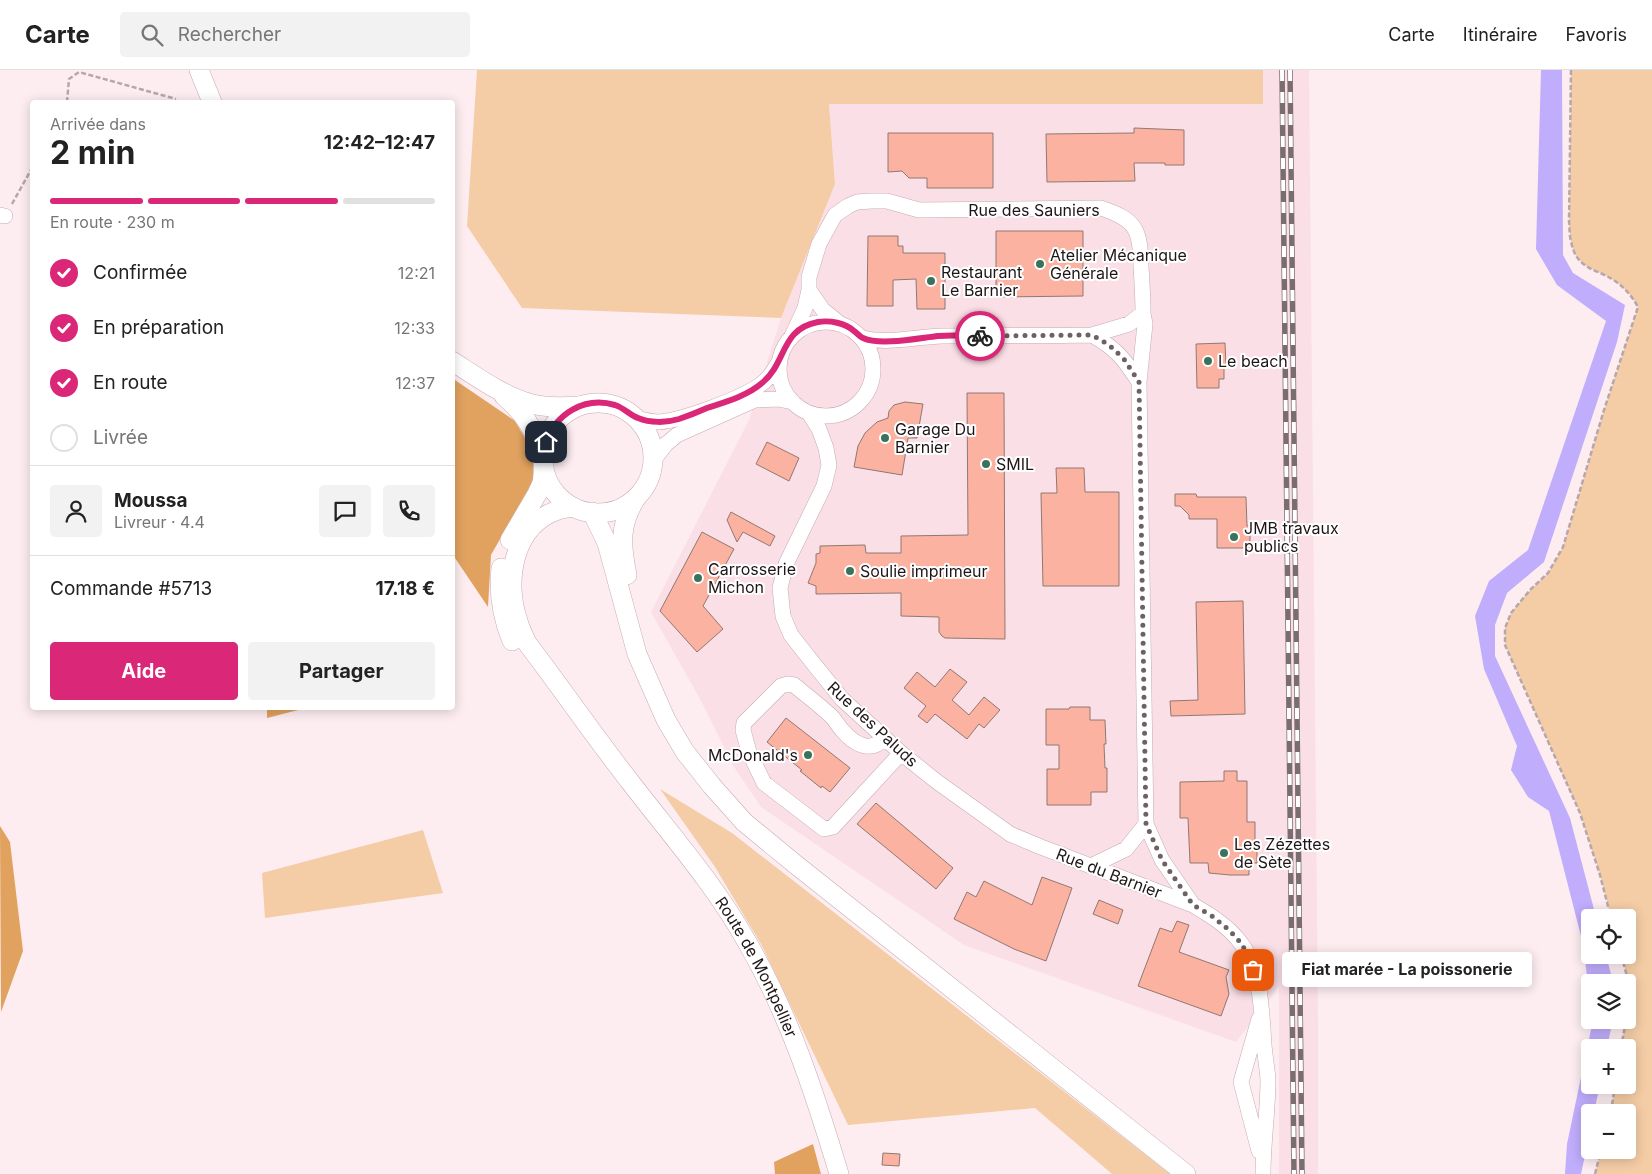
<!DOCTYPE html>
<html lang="fr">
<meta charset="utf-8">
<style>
body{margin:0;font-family:Inter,sans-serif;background:#f2f2f2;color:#222;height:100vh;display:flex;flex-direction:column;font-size:19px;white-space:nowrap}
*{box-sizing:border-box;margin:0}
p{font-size:16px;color:#767676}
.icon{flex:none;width:28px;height:28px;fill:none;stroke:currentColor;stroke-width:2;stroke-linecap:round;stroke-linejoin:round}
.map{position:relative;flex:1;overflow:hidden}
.side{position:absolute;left:30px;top:30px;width:425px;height:610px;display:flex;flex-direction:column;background:#fff;border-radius:5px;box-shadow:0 2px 12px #0003}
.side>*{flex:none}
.controls{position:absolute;left:1581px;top:839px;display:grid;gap:10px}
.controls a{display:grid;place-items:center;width:55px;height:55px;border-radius:5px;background:#fff;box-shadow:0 2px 12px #0003;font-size:25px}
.pin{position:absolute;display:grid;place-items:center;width:42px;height:42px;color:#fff;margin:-21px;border-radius:10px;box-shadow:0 2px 8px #0006}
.courier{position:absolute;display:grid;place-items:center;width:50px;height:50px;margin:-25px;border:4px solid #db2777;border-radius:50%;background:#fff;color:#222;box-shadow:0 1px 6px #0007}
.bubble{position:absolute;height:35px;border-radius:5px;background:#fff;box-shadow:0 2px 12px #0003;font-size:16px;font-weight:700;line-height:35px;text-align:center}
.summary em{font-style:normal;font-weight:700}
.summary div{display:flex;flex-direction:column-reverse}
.summary{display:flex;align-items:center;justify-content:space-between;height:85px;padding:0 20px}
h1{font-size:32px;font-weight:700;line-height:38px}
.bar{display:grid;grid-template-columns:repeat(4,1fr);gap:8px 5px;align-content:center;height:60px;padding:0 20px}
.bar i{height:6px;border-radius:4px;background:#e0e0e0}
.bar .selected{background:#db2777}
.bar p{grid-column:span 4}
.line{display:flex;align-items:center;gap:12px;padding:0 20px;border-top:1px solid #e0e0e0}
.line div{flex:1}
.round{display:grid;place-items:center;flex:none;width:52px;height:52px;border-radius:5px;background:#f2f2f2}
ol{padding:0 20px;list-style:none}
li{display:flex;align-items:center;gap:15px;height:55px}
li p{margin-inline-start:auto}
li .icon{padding:5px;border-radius:50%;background:#db2777;color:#fff;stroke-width:4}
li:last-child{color:#767676}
li i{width:28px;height:28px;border:2px solid #e0e0e0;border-radius:50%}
.button{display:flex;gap:10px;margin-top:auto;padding:10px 20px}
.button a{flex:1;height:58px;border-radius:5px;background:#db2777;color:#fff;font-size:20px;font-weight:700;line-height:58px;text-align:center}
.button a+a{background:#f2f2f2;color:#222}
header{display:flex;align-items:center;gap:30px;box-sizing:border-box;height:70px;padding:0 25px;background:#fff;border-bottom:1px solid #e0e0e0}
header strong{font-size:24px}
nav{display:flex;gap:28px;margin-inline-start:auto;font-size:18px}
.search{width:350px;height:45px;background:#f2f2f2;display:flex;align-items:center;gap:12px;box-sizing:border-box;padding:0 18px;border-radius:5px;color:#767676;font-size:19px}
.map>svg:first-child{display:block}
.built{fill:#fbdfe6}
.green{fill:#f4cda6}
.forest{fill:#e1a25f}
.water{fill:#c0adfc}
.building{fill:#fcb2a1;stroke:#907872}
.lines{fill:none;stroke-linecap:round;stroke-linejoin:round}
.minor-casing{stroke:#c4abb1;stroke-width:16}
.major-casing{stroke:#c4abb1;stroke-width:20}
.path{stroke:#b5a7ab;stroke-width:2.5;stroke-dasharray:5 2.5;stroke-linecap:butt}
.minor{stroke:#fff;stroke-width:15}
.major{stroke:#fff;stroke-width:19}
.rail-casing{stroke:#796d70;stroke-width:5.5}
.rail{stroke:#fff;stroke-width:4;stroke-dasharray:11;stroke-linecap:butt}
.done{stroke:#6c6164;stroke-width:5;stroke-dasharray:0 9}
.route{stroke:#db2777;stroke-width:6}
.poi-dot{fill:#39735c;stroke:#fff;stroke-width:2}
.labels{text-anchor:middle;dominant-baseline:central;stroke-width:4;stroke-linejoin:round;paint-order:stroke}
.street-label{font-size:16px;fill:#1e1518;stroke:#fff}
.poi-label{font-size:16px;fill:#1e1518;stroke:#fff;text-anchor:start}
</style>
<header>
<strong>Carte</strong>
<div class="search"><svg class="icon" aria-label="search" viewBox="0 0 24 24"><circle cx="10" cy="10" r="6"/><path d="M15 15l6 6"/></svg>Rechercher</div>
<nav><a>Carte</a><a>Itinéraire</a><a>Favoris</a></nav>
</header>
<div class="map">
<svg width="1652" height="1104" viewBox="0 0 1652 1104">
<rect width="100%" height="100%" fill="#fdedf1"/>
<path class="built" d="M1263 0H1309L1318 950V1104H1279V917L1236 972 964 875 761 737 734 697 700 629 651 542 749 350 781 248 835 114 829 34H1263Z"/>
<path class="green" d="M477 0H1263V34H829L835 114 781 248 522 238 467 156Z
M1571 0H1652V1104H1595L1601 1080H1628V1042H1611L1615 1015H1628V978L1621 977 1626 950H1628L1631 920 1621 885H1628V848L1611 847 1600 805 1580 743 1505 575V558L1511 543 1530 520 1548 503 1563 477 1604 340 1638 237C1632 226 1625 218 1615 211 1596 198 1577 200 1571 172 1570 167 1570 161 1569 156Z
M660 719 732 763 1170 1104H1112L1035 1038 848 1055 761 874 715 797Z
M423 760 443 823 265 848 262 803Z"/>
<path class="forest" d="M452 308 515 351 533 382V411L491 485 488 537 453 485Z
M267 638H306L267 648Z
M0 756 10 772 23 881 1 942Z
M813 1074 821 1104H775L774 1092Z"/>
<path class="water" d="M1541 0H1562L1563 185 1573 203 1625 235 1617 272 1544 492 1507 523 1495 555V586L1570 748 1596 847 1590 848V885H1606L1613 912H1590V930L1583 874 1549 741 1528 727 1511 700 1517 676 1484 599 1475 546 1489 511 1528 480 1606 251 1557 215 1536 179Z
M1593 950H1613L1607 977 1590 978V1015H1600L1594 1042H1590V1062L1581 1104H1565L1567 1074Z"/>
<path class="building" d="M1134 58 1184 60V95H1165V93H1134L1135 111 1047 112 1046 64 1134 63Z
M888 63H993V118H927V108H909L902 101 888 102Z
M996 161H1083V226L996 227Z
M868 166H898V176H903V183H945V239H917L916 209 893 210V236H867Z
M1225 273 1226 297H1224V309H1219V318H1197L1196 274Z
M967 323H1004L1005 569 945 568 942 566 939 562V547L901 546V523L816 524V516L808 513 816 493V484L820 483V476L865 475 866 483H901V466L968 465Z
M905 332 923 334 917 368H908L902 405 854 397 858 376 865 363 877 352 888 348 889 341 894 335Z
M767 372 799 388 789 411 756 394Z
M1056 398H1084L1085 422H1119V516H1043L1041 423H1057Z
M1175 424H1196L1197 427H1246L1247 456 1250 455V478H1217V449H1189V445L1180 436H1175Z
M731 442 775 466 770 476 743 462 737 472 727 450Z
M702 462 734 479 703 536 723 559 697 582 660 541Z
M1243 531 1245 644 1171 646 1170 631 1198 630 1196 532Z
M950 599 967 612 952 630 969 645 984 627 1000 640 984 658 979 654 967 669 935 644 927 653 918 646 926 636 904 618 917 602 935 617Z
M1070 637H1090V650H1105L1106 674H1104L1105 698H1107V722H1091V735H1047V699H1059V675H1046V639H1069Z
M786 648 850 698 830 722 822 716 821 718 800 701 802 700 767 672Z
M1224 701H1237V711H1247V752H1255V772H1257V793H1249V805H1230L1209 803 1208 793H1190L1188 748H1180V712L1224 711Z
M876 733 953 798 936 819 857 754Z
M1042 807 1072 818 1046 891 1014 879 954 849 967 822 976 827 984 811 1032 835Z
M1099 830 1123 840 1118 854 1093 844Z
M1177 851 1189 855 1179 882 1229 900 1226 907 1229 924 1221 946 1138 916 1160 858 1172 862Z
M883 1083 900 1084 899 1096 882 1095Z"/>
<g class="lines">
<g class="minor-casing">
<path id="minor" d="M0 145 5 146
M809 220 823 240 839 253
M779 299a47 47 0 1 1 94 0a47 47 0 1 1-94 0Z
M1092 265 1129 254 1143 243
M792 266 805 238 809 220V207L819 174 835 145 848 136 857 132 871 131H887L919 140 1101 138C1137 150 1140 160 1141 196 1142 212 1143 228 1143 243L1145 254 1139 312 1146 754 1162 790 1193 835
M862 268C889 274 915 267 942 266 992 265 1042 266 1092 265 1117 279 1124 289 1139 312
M809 343 819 359 826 378 829 395 824 416 786 494 780 518 783 546 791 565 813 593 842 629 901 683 936 711 1010 764 1041 777 1193 835C1210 845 1228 856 1240 872 1261 898 1262 943 1264 975 1265 986 1267 998 1268 1009 1268 1041 1263 1072 1263 1104
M636 348C644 350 651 352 659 352 683 350 740 329 760 315 769 309 774 301 779 292
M653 391 666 374 677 365 755 330 778 329 793 332
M885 668C870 684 854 674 842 660 838 656 835 649 830 645 818 634 806 625 794 615L788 614 781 616 744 653 743 660 749 682 764 713 824 759 833 757 901 683
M1091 796 1126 779 1146 754
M1259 949 1241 1012 1259 1081"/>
</g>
<g class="major-casing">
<g id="major">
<path d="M199 0 212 32"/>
<path d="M452 291C477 307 503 326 532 334 547 338 564 337 579 336"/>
<path d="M504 326C524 343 533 358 543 383"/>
<circle cx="598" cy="388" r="55"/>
<path id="s1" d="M573 437C568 438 563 438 558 440 513 455 504 511 518 551 520 559 524 566 527 573 562 619 595 667 631 713 671 765 715 815 747 872 789 944 815 1024 839 1104"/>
<path d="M592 442 607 473 637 584 666 650 685 682 712 716 744 752 795 794 1186 1104"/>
<path d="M510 470 537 424 542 413 544 396"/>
<path d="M501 498C498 525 502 547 512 571"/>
<path d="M627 505C621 475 619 455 636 428"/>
</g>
</g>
<path class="path" d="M1571 0 1569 152C1570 158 1569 165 1571 171 1576 200 1596 198 1615 211 1625 218 1632 226 1638 237L1604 340 1563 477 1548 503 1530 520 1511 543 1505 558V575L1580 743 1600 805 1611 848
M67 32 69 9 79 2 176 29
M12 134 32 98
M1621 885 1631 920 1628 939
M1621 978 1626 950
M1611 1042 1615 1015
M1595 1104 1601 1080"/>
<use href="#minor" class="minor"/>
<use href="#major" class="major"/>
<g class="rail-casing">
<path id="rail" d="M1282 0 1294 1104
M1290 0 1302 1104"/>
</g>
<use href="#rail" class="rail"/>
</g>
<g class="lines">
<path class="done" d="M980 266 1092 265 1109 275 1124 289 1139 312 1146 754 1162 790 1193 835 1212 846 1229 860 1241 873 1250 889 1253 900"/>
<path class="route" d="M546 372C556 344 584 326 615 335 624 338 630 345 638 348 650 353 666 353 679 349 688 346 698 342 707 338 725 332 747 326 762 313 787 293 780 259 818 252 830 250 845 253 854 261 857 263 860 267 863 268 880 276 919 268 938 266 952 265 966 266 980 266"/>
</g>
<g class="poi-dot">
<circle cx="1040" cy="194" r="5"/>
<circle cx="931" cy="211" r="5"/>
<circle cx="1208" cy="291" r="5"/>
<circle cx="885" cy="368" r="5"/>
<circle cx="986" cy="394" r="5"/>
<circle cx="1234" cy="467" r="5"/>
<circle cx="850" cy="501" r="5"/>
<circle cx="698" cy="508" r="5"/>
<circle cx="808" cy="685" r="5"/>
<circle cx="1224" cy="783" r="5"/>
</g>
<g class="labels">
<g class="street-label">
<text x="1034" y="140">Rue des Sauniers</text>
<text transform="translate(873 654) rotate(43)">Rue des Paluds</text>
<text transform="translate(1109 803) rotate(21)">Rue du Barnier</text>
<text stroke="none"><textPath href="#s1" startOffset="568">Route de Montpellier</textPath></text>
</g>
<g class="poi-label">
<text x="1050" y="185">Atelier Mécanique<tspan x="1050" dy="18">Générale</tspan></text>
<text x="941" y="202">Restaurant<tspan x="941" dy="18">Le Barnier</tspan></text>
<text x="1218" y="291">Le beach</text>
<text x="895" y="359">Garage Du<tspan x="895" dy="18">Barnier</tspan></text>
<text x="996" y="394">SMIL</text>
<text x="1244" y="458">JMB travaux<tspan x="1244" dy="18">publics</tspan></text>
<text x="708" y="499">Carrosserie<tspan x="708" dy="18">Michon</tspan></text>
<text x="860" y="501">Soulie imprimeur</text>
<text x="798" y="685" text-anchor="end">McDonald's</text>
<text x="1234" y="774">Les Zézettes<tspan x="1234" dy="18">de Sète</tspan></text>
</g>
</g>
</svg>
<div class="controls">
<a><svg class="icon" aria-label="locate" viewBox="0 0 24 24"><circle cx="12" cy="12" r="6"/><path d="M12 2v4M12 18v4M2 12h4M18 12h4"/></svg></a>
<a><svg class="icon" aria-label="layers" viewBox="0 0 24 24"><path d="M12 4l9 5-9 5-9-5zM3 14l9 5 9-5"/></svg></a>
<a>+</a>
<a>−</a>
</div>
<div class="pin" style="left:1253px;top:900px;background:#ea580c"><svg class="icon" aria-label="bag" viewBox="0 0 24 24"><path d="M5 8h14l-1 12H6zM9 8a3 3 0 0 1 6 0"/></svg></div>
<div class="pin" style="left:546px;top:372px;background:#1f2937"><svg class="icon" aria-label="home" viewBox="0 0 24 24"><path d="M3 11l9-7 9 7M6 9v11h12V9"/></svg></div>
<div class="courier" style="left:980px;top:266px"><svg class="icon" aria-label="bike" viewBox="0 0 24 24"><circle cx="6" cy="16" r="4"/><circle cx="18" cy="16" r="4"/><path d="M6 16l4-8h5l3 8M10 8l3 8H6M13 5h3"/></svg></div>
<div class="bubble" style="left:1282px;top:882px;width:250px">Fiat marée - La poissonerie</div>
<section class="side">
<div class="summary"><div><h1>2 min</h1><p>Arrivée dans</p></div><em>12:42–12:47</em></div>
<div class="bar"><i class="selected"></i><i class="selected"></i><i class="selected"></i><i></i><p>En route · 230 m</p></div>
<ol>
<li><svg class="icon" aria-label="check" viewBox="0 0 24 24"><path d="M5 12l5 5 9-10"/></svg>Confirmée<p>12:21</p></li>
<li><svg class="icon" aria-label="check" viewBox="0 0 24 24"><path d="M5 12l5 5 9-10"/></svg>En préparation<p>12:33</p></li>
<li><svg class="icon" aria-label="check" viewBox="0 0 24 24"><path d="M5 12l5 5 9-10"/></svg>En route<p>12:37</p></li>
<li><i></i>Livrée</li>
</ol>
<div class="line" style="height:90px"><a class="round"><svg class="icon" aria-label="person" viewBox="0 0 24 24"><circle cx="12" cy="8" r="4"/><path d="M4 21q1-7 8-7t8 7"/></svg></a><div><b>Moussa</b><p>Livreur · 4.4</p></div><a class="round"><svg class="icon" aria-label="chat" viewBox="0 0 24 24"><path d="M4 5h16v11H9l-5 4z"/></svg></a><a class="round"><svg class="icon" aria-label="phone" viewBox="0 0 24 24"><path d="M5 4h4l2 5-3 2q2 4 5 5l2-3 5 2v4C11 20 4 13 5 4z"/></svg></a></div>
<div class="line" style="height:65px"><div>Commande #5713</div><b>17.18 €</b></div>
<div class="button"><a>Aide</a><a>Partager</a></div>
</section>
</div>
